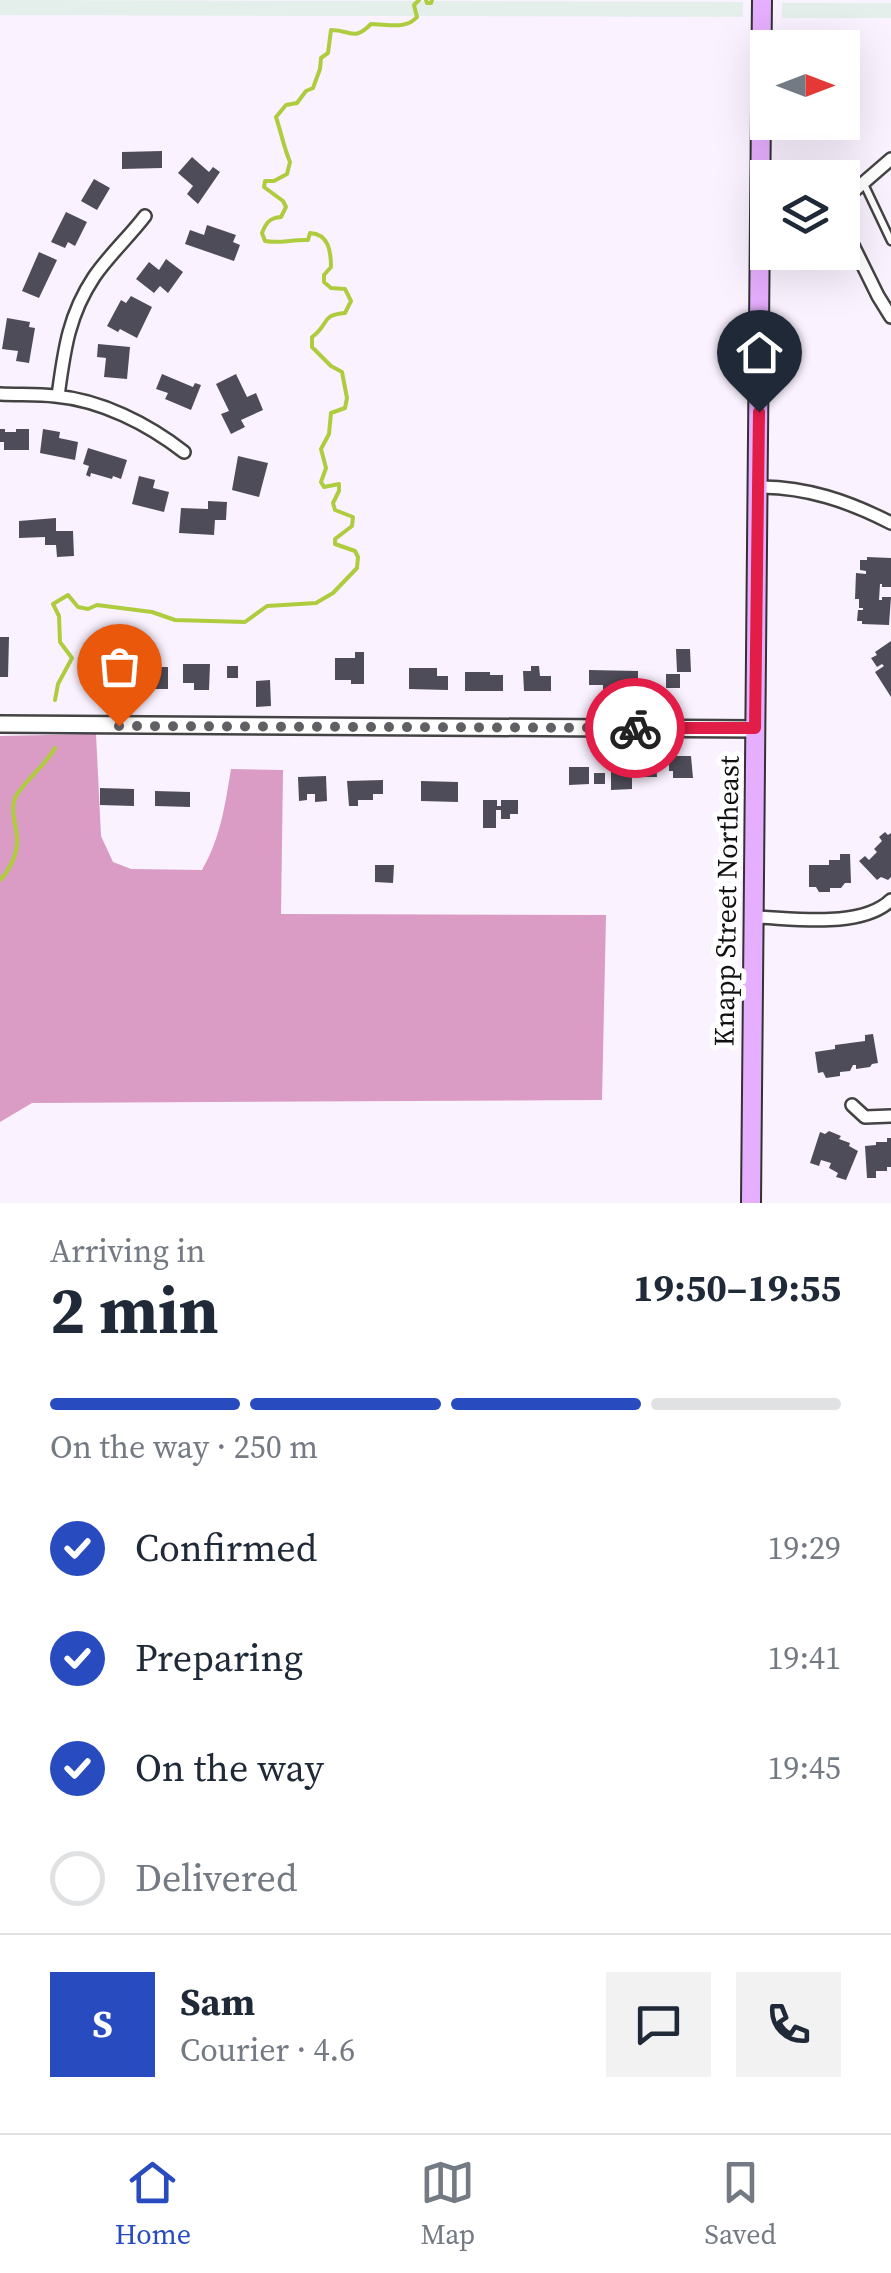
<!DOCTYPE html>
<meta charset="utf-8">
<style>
body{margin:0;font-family:"Source Serif 4",serif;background:#f2f2f3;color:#1f2937;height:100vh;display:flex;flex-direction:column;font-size:38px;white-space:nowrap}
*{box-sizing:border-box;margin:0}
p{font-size:32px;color:#747a83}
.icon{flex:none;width:55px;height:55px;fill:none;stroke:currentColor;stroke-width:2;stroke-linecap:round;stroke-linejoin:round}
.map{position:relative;height:1203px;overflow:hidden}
.sheet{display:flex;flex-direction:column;background:#fff;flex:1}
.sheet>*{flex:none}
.needle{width:65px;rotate:90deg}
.tools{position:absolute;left:750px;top:30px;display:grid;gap:20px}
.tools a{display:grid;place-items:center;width:110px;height:110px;border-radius:0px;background:#fff;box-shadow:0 10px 40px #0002;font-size:50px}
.pin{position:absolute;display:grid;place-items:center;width:85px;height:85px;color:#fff;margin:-102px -42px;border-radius:50% 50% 50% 0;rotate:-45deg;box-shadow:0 0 10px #0007}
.pin .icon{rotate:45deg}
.courier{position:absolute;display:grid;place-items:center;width:100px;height:100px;margin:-50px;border:8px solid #e11d48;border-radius:50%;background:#fff;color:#222;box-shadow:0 2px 12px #0007}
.head em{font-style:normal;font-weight:700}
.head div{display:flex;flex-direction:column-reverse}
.head{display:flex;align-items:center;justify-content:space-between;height:170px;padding:0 50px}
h1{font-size:65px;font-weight:700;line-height:75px}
.bar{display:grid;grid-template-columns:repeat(4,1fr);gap:15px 10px;align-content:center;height:120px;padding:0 50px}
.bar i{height:12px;border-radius:8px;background:#e0e1e3}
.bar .active{background:#284cbf}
.bar p{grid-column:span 4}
.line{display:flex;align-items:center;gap:25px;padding:0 50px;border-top:2px solid #e0e1e3}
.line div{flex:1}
.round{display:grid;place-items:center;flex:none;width:105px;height:105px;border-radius:0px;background:#f2f2f3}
ol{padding:0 50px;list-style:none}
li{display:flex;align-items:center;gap:30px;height:110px}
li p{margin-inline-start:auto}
li .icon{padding:10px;border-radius:50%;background:#284cbf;color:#fff;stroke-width:4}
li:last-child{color:#747a83}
li i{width:55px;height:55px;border:5px solid #e0e1e3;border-radius:50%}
.tabs{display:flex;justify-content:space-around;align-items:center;height:140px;border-top:2px solid #e0e1e3;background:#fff;font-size:28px;color:#747a83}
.tabs a{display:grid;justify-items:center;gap:5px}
.tabs .active{color:#284cbf}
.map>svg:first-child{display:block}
.industrial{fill:#e4eeeb}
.forest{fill:#da9bc4}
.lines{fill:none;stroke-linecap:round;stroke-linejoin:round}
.stream{stroke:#afcc3f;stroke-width:4}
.building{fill:#4e4c58}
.service-casing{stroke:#434343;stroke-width:11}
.minor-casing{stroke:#434343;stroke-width:16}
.tertiary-casing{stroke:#434343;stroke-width:20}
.secondary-casing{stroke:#323232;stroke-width:22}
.service{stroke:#fff;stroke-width:6}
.minor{stroke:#fff;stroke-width:11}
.tertiary{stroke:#fff;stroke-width:15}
.secondary{stroke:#e6aefe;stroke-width:18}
.done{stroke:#625f64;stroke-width:10;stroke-dasharray:0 18}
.route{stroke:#e11d48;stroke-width:12}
.labels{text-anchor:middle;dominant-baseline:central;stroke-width:10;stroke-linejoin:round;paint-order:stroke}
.street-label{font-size:28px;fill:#101010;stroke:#fff}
</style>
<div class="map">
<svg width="891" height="1203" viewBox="0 0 891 1203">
<rect width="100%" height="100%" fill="#faf2ff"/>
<path class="industrial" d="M0 0 743 2V17L0 15Z
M782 3H891V18H782Z"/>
<path class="forest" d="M96 734 101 836 113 862 131 869 202 870C221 837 225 805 231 769L283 770 281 914 606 915 602 1100 32 1103 0 1122V736Z"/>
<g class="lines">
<path class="stream" d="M426 0 427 3H431L432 0
M55 700 58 684 72 658 60 642 59 616 53 604 68 595 78 607 88 609 97 605 152 612 175 620 245 622 267 606 316 603 333 593 357 568 358 557 355 551 335 544V539L352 526 353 517 335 510 333 503 339 491V484L324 487 321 482 326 468 321 449 329 434 331 413 345 408 347 398 342 372 331 366 312 347V337C330 324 320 315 345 313L351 301 345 289 331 288 324 282V275L331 267C331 252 329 234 310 233L308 240C293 239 280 244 265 241L262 233C266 223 269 218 281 217L286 207 283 201 264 187 265 181H274L287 174 290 162C284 148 281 132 276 117L286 105 297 103 306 91 313 88 320 69 321 58 328 53 331 30C352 30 353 42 371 24 387 24 406 30 417 17L414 5 419 0
M0 880C8 872 16 857 17 845 19 830 9 813 15 798 23 782 45 766 55 748"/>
</g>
<path class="building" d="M162 151V168L122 169V152Z
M192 157 209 172 213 167 220 172 198 204 187 194 193 186 178 173Z
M94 179 110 188 97 210 81 201Z
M66 212 87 222 75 246 68 242 65 248 51 242Z
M207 225 236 235 233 242 240 245 234 261 185 244 190 230 204 235Z
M39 252 57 260 39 298 22 291Z
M166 259 183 272 168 293 160 286 154 293 136 279 149 262 159 270Z
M131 296 152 307 137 338 120 329 118 332 107 326 121 300 126 303Z
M7 318 30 322 29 327 35 328 29 363 16 361 18 351 2 349Z
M98 344 130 347 127 379 104 377 106 358 97 357Z
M162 374 193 387 195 383 201 385 191 410 165 399 168 393 156 389Z
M236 374 247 397 256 393 263 410 241 420 245 427 231 434 221 414 229 411 216 384Z
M0 429H5V432H16V429H29V450H4V442H0Z
M43 429 60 432 59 438 78 442 75 460 40 453Z
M88 448 127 460 121 479 113 476 112 479 91 473 90 477 86 475 89 466 83 464Z
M238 456 268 463 259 497 232 490Z
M139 476 155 480 153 488 169 492 164 512 132 504Z
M208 501 227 502 226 520H215L214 535 179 533 181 508 208 509Z
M56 518V531H73L74 556 57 557 56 545H45V537L19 538V521Z
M867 557 891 558V587H882V584H880L879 600H882V597H891L889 625 862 624V621H857L858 610H863V608H859V599H855L856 573 866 574V571L860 570V560H867Z
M0 637H9L8 677H0Z
M891 641V697L875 672 884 666 882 664 877 667 871 658 877 655 875 652Z
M676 649H690L691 672H677Z
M355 652H364V684H351V680H335V658H355Z
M183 664H210L209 690H194V683H183Z
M227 666H238V678H227Z
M531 666H539L540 676H551V691H524L523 671H531Z
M132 667H168V689H132Z
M409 668H437V676H448V690L409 689Z
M589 670 638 671V693H622V689H603V685H589Z
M465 672H490V675H503V691H465Z
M666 674H680V688H666Z
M270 680 271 706 256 707V681Z
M669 756H691L693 778H673V771H669Z
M641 762H656L657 777H641Z
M611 764H623V769L632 772V789L611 790Z
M569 767H589V784L569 785Z
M594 773H605V784H594Z
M326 776 327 801 315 802V794H307V800L299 801 298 777Z
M383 780V794H373V800H358V806H349L347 781Z
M421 781 458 782V802L421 801Z
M100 788 134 789V806L100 805Z
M155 791 190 792V807L155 806Z
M483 800H497V806H501V800H518V814H510V819H501V810H496V828H483Z
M885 832 888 835 891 833V877L888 880 881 877 877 880 859 861 865 856 869 860 877 852 874 849 882 841 879 837Z
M840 854H850L851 883H845L841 888H830V892H819L816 887H809V865H829V860H840Z
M375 865H394L393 883 375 882Z
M873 1034 878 1063 872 1064 870 1067 856 1069V1065H853L850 1071 840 1072V1076L826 1078 823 1072 818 1073 815 1052 835 1049V1045L865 1041V1035Z
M829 1131 841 1136 839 1139 850 1143 849 1146 858 1151 846 1180 836 1177 838 1173 829 1168 831 1163 821 1160 819 1166 810 1163 820 1132 825 1134Z
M887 1138H891V1167H887V1171H876V1178H867L865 1146 876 1145V1142H887Z"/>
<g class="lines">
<g class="service-casing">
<path id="service" d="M864 184 891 241"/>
</g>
<g class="minor-casing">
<path id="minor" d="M842 194 854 191 891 159
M842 223 878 296 891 317
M0 394C18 395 37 394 55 396 101 400 148 424 184 452
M58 396C64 352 68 316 94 277 109 255 129 237 145 216
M758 487C807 487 848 501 891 523
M754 917C793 918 861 929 891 900
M852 1105 865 1117 891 1116"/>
</g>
<g class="tertiary-casing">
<path id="tertiary" d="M0 724 755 729"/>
</g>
<g class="secondary-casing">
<path id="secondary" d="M751 1203 762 0"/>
</g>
<use href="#service" class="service"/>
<use href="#minor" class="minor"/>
<use href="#tertiary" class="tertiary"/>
<use href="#secondary" class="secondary"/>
</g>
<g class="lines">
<path class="done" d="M119 726 635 728"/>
<path class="route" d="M635 728H755L759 412"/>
</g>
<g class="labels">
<g class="street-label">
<text transform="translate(726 901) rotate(-89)">Knapp Street Northeast</text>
</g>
</g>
</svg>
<div class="tools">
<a><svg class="needle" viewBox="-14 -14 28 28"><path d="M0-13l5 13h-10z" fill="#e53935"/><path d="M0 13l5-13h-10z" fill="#747a83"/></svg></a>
<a><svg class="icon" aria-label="layers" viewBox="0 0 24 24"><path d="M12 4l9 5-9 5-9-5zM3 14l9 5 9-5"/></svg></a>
</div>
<div class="pin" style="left:119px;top:726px;background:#ea580c"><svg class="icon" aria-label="bag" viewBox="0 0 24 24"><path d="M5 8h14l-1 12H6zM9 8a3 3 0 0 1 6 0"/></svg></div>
<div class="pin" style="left:759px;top:412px;background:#1f2937"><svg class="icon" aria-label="home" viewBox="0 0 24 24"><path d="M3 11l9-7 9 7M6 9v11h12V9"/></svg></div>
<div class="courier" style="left:635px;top:728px"><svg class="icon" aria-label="bike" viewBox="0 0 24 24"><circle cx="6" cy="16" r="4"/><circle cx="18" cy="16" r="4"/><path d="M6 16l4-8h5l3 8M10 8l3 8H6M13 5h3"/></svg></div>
</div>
<section class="sheet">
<div class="head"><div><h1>2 min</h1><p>Arriving in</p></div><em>19:50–19:55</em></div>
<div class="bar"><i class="active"></i><i class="active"></i><i class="active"></i><i></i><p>On the way · 250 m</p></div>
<ol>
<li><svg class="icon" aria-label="check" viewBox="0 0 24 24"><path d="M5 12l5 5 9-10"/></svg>Confirmed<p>19:29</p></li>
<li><svg class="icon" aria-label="check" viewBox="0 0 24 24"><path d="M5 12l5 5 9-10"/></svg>Preparing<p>19:41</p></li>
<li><svg class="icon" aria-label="check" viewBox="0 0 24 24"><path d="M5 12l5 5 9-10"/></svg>On the way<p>19:45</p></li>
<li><i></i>Delivered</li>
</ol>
<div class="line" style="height:180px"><b class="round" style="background:#284cbf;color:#fff">S</b><div><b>Sam</b><p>Courier · 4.6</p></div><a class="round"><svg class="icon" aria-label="chat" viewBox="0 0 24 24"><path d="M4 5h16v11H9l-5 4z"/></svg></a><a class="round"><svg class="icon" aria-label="phone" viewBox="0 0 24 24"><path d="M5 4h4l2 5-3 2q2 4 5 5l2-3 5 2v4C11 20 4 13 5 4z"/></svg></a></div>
</section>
<nav class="tabs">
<a class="active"><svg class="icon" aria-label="home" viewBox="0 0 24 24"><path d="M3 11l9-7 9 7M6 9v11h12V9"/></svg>Home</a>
<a><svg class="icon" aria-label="map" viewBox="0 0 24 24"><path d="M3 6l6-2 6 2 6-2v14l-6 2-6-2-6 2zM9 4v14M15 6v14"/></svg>Map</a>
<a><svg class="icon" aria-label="saved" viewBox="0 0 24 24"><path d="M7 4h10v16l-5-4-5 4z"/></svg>Saved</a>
</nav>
